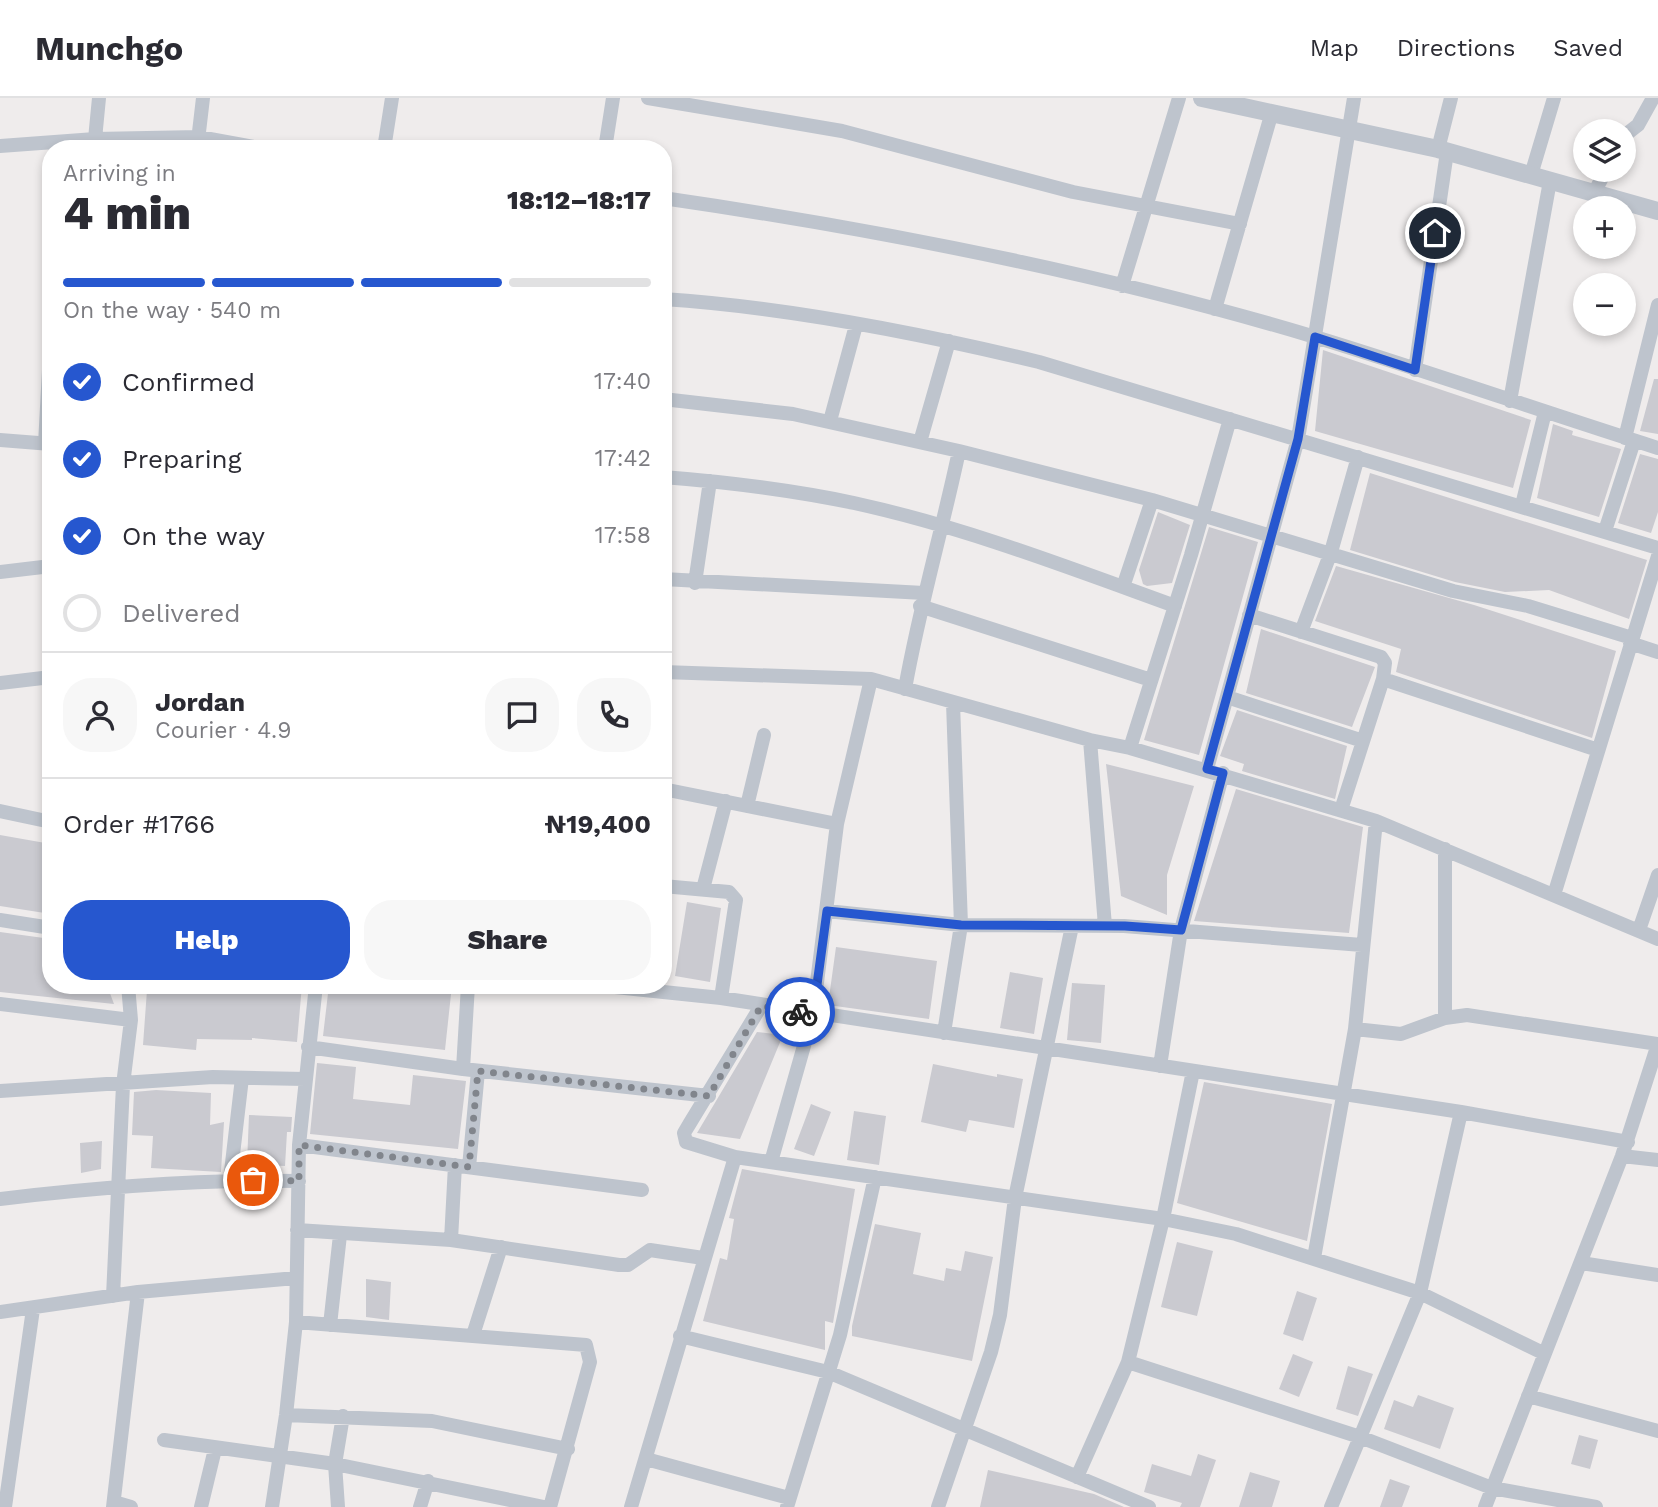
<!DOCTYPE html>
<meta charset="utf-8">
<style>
body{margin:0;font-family:"Work Sans",sans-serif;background:#f7f7f7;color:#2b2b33;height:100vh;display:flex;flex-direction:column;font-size:26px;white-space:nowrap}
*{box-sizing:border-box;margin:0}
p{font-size:23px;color:#7c7c81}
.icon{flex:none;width:38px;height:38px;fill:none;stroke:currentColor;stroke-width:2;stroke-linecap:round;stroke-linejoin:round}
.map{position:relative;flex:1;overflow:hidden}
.drawer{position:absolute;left:42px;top:42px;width:630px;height:854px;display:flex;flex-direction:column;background:#fff;border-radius:28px;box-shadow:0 4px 10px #0003}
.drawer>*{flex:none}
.controls{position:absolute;left:1573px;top:21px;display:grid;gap:14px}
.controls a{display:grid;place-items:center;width:63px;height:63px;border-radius:50%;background:#fff;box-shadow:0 4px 10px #0003;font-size:35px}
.pin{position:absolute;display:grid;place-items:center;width:60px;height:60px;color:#fff;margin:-30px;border:4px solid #fff;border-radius:50%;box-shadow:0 2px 7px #0007}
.courier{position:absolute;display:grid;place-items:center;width:70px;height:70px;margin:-35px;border:5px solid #2657cf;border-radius:50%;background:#fff;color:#222;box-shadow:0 2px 9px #0007}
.headline em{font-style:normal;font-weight:800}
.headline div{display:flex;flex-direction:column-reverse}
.headline{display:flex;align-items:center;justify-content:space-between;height:119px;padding:0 21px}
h1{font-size:46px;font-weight:800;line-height:52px}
.bar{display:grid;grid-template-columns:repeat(4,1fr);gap:10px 7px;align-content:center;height:84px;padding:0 21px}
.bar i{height:9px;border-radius:5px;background:#e1e1e2}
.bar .current{background:#2657cf}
.bar p{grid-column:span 4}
.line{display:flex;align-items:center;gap:18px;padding:0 21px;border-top:2px solid #e1e1e2}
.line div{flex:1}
.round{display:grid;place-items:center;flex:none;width:74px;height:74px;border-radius:28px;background:#f7f7f7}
ol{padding:0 21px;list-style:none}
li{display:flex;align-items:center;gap:21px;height:77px}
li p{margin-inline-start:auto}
li .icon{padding:7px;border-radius:50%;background:#2657cf;color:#fff;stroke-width:4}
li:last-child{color:#7c7c81}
li i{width:38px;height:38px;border:4px solid #e1e1e2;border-radius:50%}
.cta{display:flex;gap:14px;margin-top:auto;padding:14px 21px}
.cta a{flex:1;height:80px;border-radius:28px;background:#2657cf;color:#fff;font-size:28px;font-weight:800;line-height:80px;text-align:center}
.cta a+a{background:#f7f7f7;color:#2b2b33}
header{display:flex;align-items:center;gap:42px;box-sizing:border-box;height:98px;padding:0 35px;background:#fff;border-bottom:2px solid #e1e1e2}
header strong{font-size:33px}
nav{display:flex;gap:38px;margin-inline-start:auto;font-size:24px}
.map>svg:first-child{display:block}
.building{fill:#cacad0}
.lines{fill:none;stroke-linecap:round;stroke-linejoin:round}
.minor{stroke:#bec4cd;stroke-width:14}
.tertiary{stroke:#bec4cd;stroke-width:18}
.done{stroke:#81858c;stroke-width:7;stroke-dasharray:0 12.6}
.route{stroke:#2657cf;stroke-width:9}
</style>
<header>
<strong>Munchgo</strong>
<nav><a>Map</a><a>Directions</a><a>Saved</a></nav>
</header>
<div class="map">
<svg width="1658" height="1409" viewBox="0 0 1658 1409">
<rect width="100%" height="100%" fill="#efecec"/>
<path class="building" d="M1323 252 1531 322 1513 390 1315 333Z
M1654 281H1658V336L1640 333Z
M1553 326 1573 333 1572 337 1621 351 1599 419 1537 400Z
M1640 356 1658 361V414L1651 435 1618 425Z
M1370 375 1647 462 1629 521 1549 492 1505 494 1455 484 1350 452Z
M1158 414 1190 427 1172 485 1147 488 1143 486 1139 472Z
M1209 429 1258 444 1199 657 1144 642Z
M1336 468 1474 507 1616 553 1592 640 1396 574 1401 551 1315 523Z
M1261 531 1375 569 1352 629 1246 595Z
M1237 612 1347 648 1335 701 1242 673 1244 666 1220 658Z
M1106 666 1194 688 1167 777V817L1121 798Z
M1236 691 1363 729 1349 835 1194 823Z
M0 737 51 746V816L0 808Z
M687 804 721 810 710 884 675 878Z
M0 834 51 841V887L108 890 114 906 0 894Z
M836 849 937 863 929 921 828 907Z
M1010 874 1043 880 1034 936 1000 930Z
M1072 885 1105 887 1101 945 1067 942Z
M185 887H302L297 944 252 940V942L197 941 196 952 143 947 147 892 181 896Z
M329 887H452L445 952 323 938Z
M757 934 783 937 740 1041 697 1035Z
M317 965 356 969 353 1001 410 1007 413 977 466 983 458 1051 310 1036Z
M933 966 997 979V976L1023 981 1014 1030 969 1022 966 1034 921 1024Z
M1204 984 1332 1006 1307 1143 1177 1105Z
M156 992 211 995 210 1027 224 1024 221 1074 151 1070 153 1038 132 1037 134 994Z
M811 1006 831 1014 814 1058 794 1051Z
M854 1013 886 1018 879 1067 847 1062Z
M249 1017 292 1019 291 1034H287L285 1068 247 1066Z
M102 1043 101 1071 81 1075 80 1045Z
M742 1071 855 1091 833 1225 825 1223V1252L703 1223 720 1160 727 1162 734 1121 729 1120Z
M875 1126 921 1135 913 1176 944 1183 946 1170 961 1173 965 1153 993 1159 972 1263 852 1238V1228Z
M1177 1144 1213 1153 1197 1218 1161 1209Z
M366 1181 391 1184 389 1222 366 1219Z
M1297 1193 1317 1200 1303 1243 1283 1236Z
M1293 1256 1313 1264 1299 1299 1279 1291Z
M1348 1268 1373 1276 1358 1318 1336 1311Z
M1418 1297 1454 1310 1440 1351 1384 1331 1394 1302 1413 1309Z
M1579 1337 1598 1342 1590 1371 1571 1366Z
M1198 1356 1216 1362 1200 1409H1180L1182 1405 1144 1394 1152 1366 1191 1378Z
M988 1372 1094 1396 1124 1409H980Z
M1250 1374 1280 1383 1272 1409H1239Z
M1390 1381 1410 1388 1402 1409H1380Z"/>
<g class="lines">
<path class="minor" d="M648 0 842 33 1073 94 1240 126
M1624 38 1638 27 1653 0
M95 41 99 0
M0 48 95 41 199 39 265 51
M197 51 203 0
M384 51 392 0
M605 51 613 0
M1438 51 1451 0
M1531 77 1554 0
M1594 95 1606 72
M663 100C883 132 1102 175 1315 239 1430 274 1544 314 1658 350
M1122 188 1179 0
M663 201C786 209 919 235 1039 264L1658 450
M1215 211 1272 14
M1415 272 1447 54
M663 301 793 316 959 353 1152 402 1453 493 1528 508 1632 540
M1510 303 1550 83
M830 323 856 227
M1625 340 1658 207
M0 342 51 346
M920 344 949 243
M45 346 51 235
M663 379C727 384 792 392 854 405 964 429 1070 470 1175 508
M1522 407 1545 314
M1605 433 1634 343
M0 474 51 468
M663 481 924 495
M695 485 710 383
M1123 489 1152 402
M920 508 1151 582
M1249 517 1381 559 1385 565 1383 581 1341 712
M1301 534 1331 454 1358 359
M1630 545 1658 554
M663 574 871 581 1090 642 1130 650 1376 723 1658 841
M1383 581 1598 652
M0 585 51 579
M905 591C919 511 942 433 959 353
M1227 599 1363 643
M1090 642 1105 828
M1130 650 1191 457 1230 321
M1207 671 1298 341 1354 0
M663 691 837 726
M747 708 764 637
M0 713 51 724
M663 788 729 794 736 802 721 900
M703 791 726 703
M1554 797 1658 458
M827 813 961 827 1124 828 1362 847
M0 822 51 830
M1639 832 1658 777
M596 887 721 900 1461 1014 1628 1044
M0 906 131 922
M761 908 690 1025 684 1035 686 1044 735 1059 1163 1121 1236 1136 1420 1195 1543 1255
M1445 920V751
M1355 931 1401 936 1445 920 1467 917 1658 946
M944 935 961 827 953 605
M308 949 463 971 709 998
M1160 968 1181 832 1223 675
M463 971 468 887
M0 993 213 979 305 981
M299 1047 642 1092
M1622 1058 1658 1062
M771 1064 813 916 837 726 871 581
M469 1069 478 973
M230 1082 242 980
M0 1101C100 1089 198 1081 299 1083
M297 1132 451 1142 619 1167H628L650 1152 703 1160
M451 1142 455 1067
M1314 1160 1355 931 1376 723
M1581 1165 1658 1177
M113 1198 123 987 131 922 128 887
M0 1214 138 1194 296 1180
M296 1224 586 1247 590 1264 550 1409
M330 1227 340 1137
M473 1237 501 1149
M680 1238 828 1274 1149 1409
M1128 1264 1360 1339 1492 1390 1596 1409
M1528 1298 1658 1333
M286 1317 432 1323 568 1351
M164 1342 335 1366 544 1409
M646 1361 789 1400
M1077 1379 1128 1264 1163 1121 1193 973
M114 1404 131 1409
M5 1409 33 1211
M113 1409 138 1194
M201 1409 215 1351
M272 1409 286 1317 296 1224 299 1047 316 887
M338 1409 335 1366 343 1318
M420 1409 428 1383
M631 1409 735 1059
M787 1409 840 1237 875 1079
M938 1409 991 1254 1000 1217 1015 1100 1072 828
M1331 1409 1420 1195 1461 1014
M1485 1409 1622 1058 1658 946"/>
<path class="tertiary" d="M1202 0 1438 51 1658 113"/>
</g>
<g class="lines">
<path class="done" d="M253 1082 299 1083V1047L469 1069 478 973 709 998 761 908 800 914"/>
<path class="route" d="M800 914 813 916 827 813 961 827 1125 828 1181 832 1223 675 1207 671 1298 341 1315 239 1415 272 1435 135"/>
</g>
</svg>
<div class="controls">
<a><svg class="icon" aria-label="layers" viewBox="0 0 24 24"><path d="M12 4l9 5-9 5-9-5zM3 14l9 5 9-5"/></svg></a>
<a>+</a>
<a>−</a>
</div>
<div class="pin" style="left:253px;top:1082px;background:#ea580c"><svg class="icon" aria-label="bag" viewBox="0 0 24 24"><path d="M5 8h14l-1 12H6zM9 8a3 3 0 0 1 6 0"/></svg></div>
<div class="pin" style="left:1435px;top:135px;background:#1f2937"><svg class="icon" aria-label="home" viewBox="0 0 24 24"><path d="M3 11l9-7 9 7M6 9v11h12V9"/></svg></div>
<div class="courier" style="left:800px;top:914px"><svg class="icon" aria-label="bike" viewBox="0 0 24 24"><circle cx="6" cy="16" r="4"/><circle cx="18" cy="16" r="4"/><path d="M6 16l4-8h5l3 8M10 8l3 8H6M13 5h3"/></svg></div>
<section class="drawer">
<div class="headline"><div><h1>4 min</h1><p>Arriving in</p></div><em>18:12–18:17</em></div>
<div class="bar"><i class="current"></i><i class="current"></i><i class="current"></i><i></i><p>On the way · 540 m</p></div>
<ol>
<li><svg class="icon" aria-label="check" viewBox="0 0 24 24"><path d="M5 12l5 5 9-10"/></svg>Confirmed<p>17:40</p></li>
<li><svg class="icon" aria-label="check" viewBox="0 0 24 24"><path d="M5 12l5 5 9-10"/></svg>Preparing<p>17:42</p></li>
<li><svg class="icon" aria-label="check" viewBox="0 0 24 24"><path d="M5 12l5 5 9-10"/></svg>On the way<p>17:58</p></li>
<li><i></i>Delivered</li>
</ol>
<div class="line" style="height:126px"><a class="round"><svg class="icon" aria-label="person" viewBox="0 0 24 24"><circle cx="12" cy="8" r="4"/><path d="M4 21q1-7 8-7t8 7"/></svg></a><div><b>Jordan</b><p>Courier · 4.9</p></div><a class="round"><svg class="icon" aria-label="chat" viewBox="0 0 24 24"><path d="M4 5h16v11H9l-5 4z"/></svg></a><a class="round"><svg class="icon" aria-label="phone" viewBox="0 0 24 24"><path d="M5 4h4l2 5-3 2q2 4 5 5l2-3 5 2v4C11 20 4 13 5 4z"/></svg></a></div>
<div class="line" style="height:91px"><div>Order #1766</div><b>₦19,400</b></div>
<div class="cta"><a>Help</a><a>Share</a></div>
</section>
</div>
